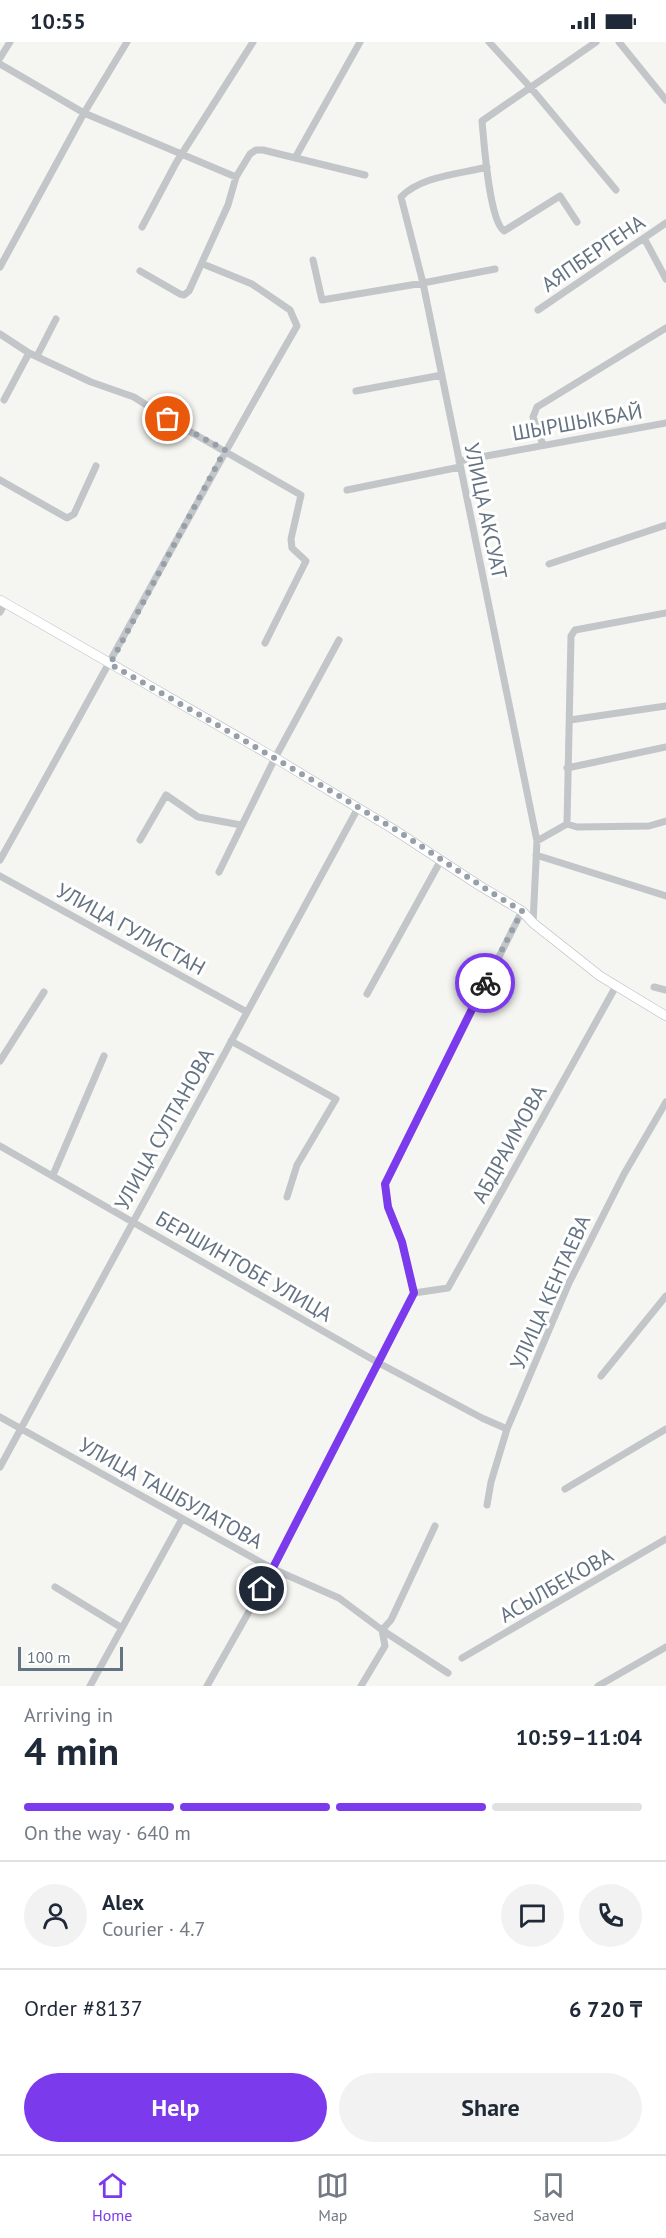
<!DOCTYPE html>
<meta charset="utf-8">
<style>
body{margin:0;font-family:"PT Sans",sans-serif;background:#f2f2f3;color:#1f2937;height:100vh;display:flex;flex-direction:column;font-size:22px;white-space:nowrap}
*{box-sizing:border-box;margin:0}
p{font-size:20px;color:#747a83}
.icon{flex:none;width:33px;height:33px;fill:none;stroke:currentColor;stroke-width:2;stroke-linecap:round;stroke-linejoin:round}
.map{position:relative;height:1644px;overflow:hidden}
.panel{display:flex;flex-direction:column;background:#fff;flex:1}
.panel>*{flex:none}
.scale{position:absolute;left:18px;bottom:15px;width:105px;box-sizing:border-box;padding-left:6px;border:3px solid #647382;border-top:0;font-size:16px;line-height:21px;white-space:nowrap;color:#647382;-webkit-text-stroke:4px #fff;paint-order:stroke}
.pin{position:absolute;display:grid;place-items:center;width:51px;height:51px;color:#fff;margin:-26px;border:3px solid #fff;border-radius:50%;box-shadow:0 2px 6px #0007}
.courier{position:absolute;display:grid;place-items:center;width:60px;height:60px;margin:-30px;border:4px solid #7c3aed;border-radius:50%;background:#fff;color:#222;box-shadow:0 2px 8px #0007}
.summary em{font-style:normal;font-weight:700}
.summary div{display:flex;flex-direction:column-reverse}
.summary{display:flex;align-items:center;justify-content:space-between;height:102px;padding:0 24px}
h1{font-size:39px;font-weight:700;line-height:45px}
.bar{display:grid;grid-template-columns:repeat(4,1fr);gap:9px 6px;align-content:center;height:72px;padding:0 24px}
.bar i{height:8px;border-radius:4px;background:#e0e1e3}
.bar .current{background:#7c3aed}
.bar p{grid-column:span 4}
.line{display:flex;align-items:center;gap:15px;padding:0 24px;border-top:2px solid #e0e1e3}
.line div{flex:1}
.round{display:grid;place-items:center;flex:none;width:63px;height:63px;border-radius:32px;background:#f2f2f3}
.action{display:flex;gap:12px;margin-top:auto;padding:12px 24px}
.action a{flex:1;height:69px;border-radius:36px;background:#7c3aed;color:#fff;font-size:24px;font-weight:700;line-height:69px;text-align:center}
.action a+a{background:#f2f2f3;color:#1f2937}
.status{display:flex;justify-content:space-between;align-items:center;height:42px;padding:0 30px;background:#fff;direction:ltr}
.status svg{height:16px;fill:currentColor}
.menu{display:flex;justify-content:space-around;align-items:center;height:84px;border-top:2px solid #e0e1e3;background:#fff;font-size:16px;color:#747a83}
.menu a{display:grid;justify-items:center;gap:3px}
.menu .current{color:#7c3aed}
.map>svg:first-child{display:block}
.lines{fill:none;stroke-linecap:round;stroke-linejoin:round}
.secondary-casing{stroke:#b4b9be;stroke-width:10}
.minor{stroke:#c2c6c9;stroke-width:7}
.secondary{stroke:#fff;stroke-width:9}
.done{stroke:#97a0a9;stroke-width:6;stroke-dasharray:0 10.8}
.route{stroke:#7c3aed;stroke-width:8}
.labels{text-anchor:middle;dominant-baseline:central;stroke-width:6;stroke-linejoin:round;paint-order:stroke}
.street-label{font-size:21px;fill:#647382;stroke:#fff}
</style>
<div class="status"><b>10:55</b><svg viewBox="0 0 49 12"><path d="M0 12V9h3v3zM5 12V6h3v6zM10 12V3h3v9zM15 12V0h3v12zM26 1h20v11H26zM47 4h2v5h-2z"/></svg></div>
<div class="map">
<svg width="666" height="1644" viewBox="0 0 666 1644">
<rect width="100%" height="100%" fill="#f5f5f1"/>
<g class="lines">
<g class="secondary-casing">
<path id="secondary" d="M0 558 275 716 393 787 480 844 522 869 533 881 600 934 666 974"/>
</g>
<path class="minor" d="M489 0 531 46 616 148
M619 0 666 58
M0 16 10 0
M0 22 84 71 236 135
M295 116 360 0
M487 125C460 132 421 134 401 155L423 241 537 799 533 881
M577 180 560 154 504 189C489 178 484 100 482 79L596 0
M142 185 176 121 253 0
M644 196 666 237
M313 218 322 258 423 241 495 227
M0 225 84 71 127 0
M140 229 180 252 184 253 189 249 228 163 236 135 250 112 256 108H263L365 133
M538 268 666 181
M0 292 29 311 91 340 134 355 168 377 301 453 291 497 292 506 306 519 265 601
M37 314 56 277
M356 349 442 333
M4 358 29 311
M543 403 533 375 537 365 666 286
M459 419 666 381
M0 438 67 476 74 472 96 424
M347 448 460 425
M549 522 666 483
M0 570 5 561
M570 678 666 664
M567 726 666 705
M567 782 571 594 575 588 666 571
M140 798 166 753 198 775 241 783
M537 799 567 782 577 785 649 784 666 779
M536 813 666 854
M0 818C100 640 195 460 297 284L290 268 252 242 203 222
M219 830 275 716 339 598
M0 834 247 970
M654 945 666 948
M367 952 441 818
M231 999 336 1057 297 1123 287 1155
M0 1019 44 950
M0 1104 377 1320 482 1376 507 1387
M53 1133 104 1014
M414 1251 448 1246 616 944
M601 1334 666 1254
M0 1375 273 1527 339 1556 382 1588 448 1631
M0 1425 358 766
M565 1447 666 1387
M487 1463 491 1440 507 1387 569 1241 624 1132 666 1060
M55 1545 122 1586
M462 1616 666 1497
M90 1644 182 1477
M207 1644 273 1527 414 1251 402 1200 388 1165 385 1142 522 869
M361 1644 385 1604 382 1588 391 1578 435 1484
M598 1644 666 1605"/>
<use href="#secondary" class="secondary"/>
</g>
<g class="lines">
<path class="done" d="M168 377 225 408 110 622C204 675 298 729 391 785 435 812 477 843 522 869L485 941"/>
<path class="route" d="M262 1547 414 1251 402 1200 388 1165 385 1142 485 941"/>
</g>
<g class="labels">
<g class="street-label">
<text transform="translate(593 211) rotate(-34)">АЯПБЕРГЕНА</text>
<text transform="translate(577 380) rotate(-10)">ШЫРШЫКБАЙ</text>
<text transform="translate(486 469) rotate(78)">УЛИЦА АКСУАТ</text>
<text transform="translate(131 887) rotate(29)">УЛИЦА ГУЛИСТАН</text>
<text transform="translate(164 1087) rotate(-61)">УЛИЦА СУЛТАНОВА</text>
<text transform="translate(509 1102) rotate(-61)">АБДРАИМОВА</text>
<text transform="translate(244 1224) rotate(30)">БЕРШИНТОБЕ УЛИЦА</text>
<text transform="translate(550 1250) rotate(-66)">УЛИЦА КЕНТАЕВА</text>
<text transform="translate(171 1451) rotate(29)">УЛИЦА ТАШБУЛАТОВА</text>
<text transform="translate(556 1543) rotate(-30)">АСЫЛБЕКОВА</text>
</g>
</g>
</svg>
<div class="scale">100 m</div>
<div class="pin" style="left:168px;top:377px;background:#ea580c"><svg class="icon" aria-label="bag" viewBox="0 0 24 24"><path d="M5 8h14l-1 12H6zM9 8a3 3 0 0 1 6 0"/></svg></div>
<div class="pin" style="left:262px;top:1547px;background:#1f2937"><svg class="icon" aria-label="home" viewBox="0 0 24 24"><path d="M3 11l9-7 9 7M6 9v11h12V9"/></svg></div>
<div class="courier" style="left:485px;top:941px"><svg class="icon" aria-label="bike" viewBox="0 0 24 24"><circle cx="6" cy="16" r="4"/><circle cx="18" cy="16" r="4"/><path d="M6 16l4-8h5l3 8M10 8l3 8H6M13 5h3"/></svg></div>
</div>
<section class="panel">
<div class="summary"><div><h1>4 min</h1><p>Arriving in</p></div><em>10:59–11:04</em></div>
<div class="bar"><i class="current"></i><i class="current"></i><i class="current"></i><i></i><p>On the way · 640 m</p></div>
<div class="line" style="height:108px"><a class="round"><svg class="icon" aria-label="person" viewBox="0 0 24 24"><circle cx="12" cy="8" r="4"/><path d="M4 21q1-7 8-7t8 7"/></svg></a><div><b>Alex</b><p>Courier · 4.7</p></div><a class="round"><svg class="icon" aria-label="chat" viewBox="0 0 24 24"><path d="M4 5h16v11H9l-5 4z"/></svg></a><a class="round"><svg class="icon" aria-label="phone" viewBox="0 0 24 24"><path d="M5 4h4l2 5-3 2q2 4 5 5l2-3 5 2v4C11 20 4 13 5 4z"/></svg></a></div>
<div class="line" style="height:78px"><div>Order #8137</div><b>6 720 ₸</b></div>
<div class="action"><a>Help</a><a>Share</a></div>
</section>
<nav class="menu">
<a class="current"><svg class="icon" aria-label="home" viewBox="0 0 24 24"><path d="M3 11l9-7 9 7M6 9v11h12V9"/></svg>Home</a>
<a><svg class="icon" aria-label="map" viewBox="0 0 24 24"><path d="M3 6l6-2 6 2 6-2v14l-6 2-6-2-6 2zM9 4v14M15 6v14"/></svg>Map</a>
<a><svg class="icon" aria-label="saved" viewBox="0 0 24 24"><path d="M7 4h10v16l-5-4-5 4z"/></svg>Saved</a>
</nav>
